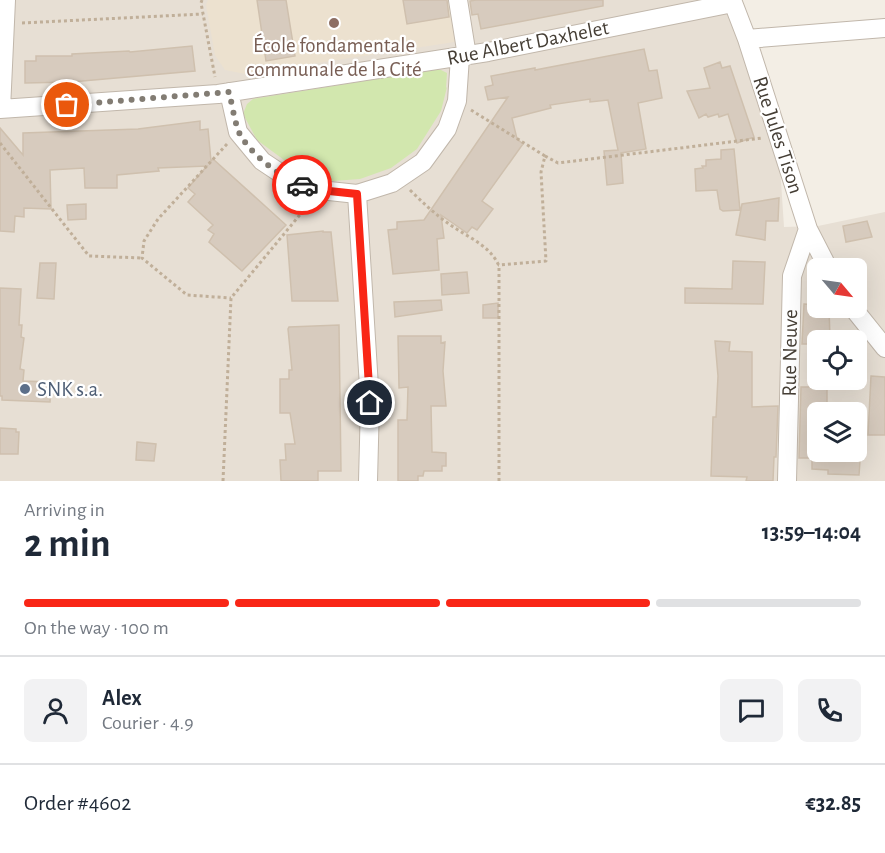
<!DOCTYPE html>
<meta charset="utf-8">
<style>
body{margin:0;font-family:"Alegreya Sans",sans-serif;background:#f2f2f3;color:#1f2937;height:100vh;display:flex;flex-direction:column;font-size:22px;white-space:nowrap}
*{box-sizing:border-box;margin:0}
p{font-size:20px;color:#747a83}
.icon{flex:none;width:33px;height:33px;fill:none;stroke:currentColor;stroke-width:2;stroke-linecap:round;stroke-linejoin:round}
.map{position:relative;height:481px;overflow:hidden}
.sheet{display:flex;flex-direction:column;background:#fff;flex:1}
.sheet>*{flex:none}
.needle{width:39px;rotate:119deg}
.controls{position:absolute;left:807px;top:258px;display:grid;gap:12px}
.controls a{display:grid;place-items:center;width:60px;height:60px;border-radius:9px;background:#fff;box-shadow:0 6px 24px #0002;font-size:30px}
.pin{position:absolute;display:grid;place-items:center;width:51px;height:51px;color:#fff;margin:-26px;border:3px solid #fff;border-radius:50%;box-shadow:0 2px 6px #0007}
.courier{position:absolute;display:grid;place-items:center;width:60px;height:60px;margin:-30px;border:4px solid #f92616;border-radius:50%;background:#fff;color:#222;box-shadow:0 2px 8px #0007}
.overview em{font-style:normal;font-weight:700}
.overview div{display:flex;flex-direction:column-reverse}
.overview{display:flex;align-items:center;justify-content:space-between;height:102px;padding:0 24px}
h1{font-size:39px;font-weight:700;line-height:45px}
.bar{display:grid;grid-template-columns:repeat(4,1fr);gap:9px 6px;align-content:center;height:72px;padding:0 24px}
.bar i{height:8px;border-radius:4px;background:#e0e1e3}
.bar .active{background:#f92616}
.bar p{grid-column:span 4}
.line{display:flex;align-items:center;gap:15px;padding:0 24px;border-top:2px solid #e0e1e3}
.line div{flex:1}
.round{display:grid;place-items:center;flex:none;width:63px;height:63px;border-radius:9px;background:#f2f2f3}
.map>svg:first-child{display:block}
.residential{fill:#e7dfd4;fill-rule:evenodd}
.education{fill:#ece1cf}
.green{fill:#d2e7ae}
.building{fill:#d7cbbe;stroke:#cfc0ae;stroke-width:1.5}
.lines{fill:none;stroke-linecap:round;stroke-linejoin:round}
.minor-casing{stroke:#c1b7ab;stroke-width:20}
.path{stroke:#c0af99;stroke-width:3;stroke-dasharray:3 3;stroke-linecap:butt}
.minor{stroke:#fff;stroke-width:18}
.done{stroke:#827c73;stroke-width:6;stroke-dasharray:0 10.8}
.route{stroke:#f92616;stroke-width:8}
.education-dot{fill:#8d6e63;stroke:#fff;stroke-width:2}
.service-dot{fill:#5c6f8a;stroke:#fff;stroke-width:2}
.labels{text-anchor:middle;dominant-baseline:central;stroke-width:4.5;stroke-linejoin:round;paint-order:stroke}
.street-label{font-size:21px;fill:#453e35;stroke:#fff}
.education-label{font-size:21px;fill:#785e54;stroke:#fff}
.service-label{font-size:21px;fill:#4e5e75;stroke:#fff;text-anchor:start}
</style>
<div class="map">
<svg width="885" height="481" viewBox="0 0 885 481">
<rect width="100%" height="100%" fill="#f3eee5"/>
<path class="residential" d="M0 0H726L780 166 784 227 818 226 885 212V481H0ZM818 268H856V308H818ZM818 340H856V380H818ZM818 412H856V452H818Z"/>
<path class="education" d="M208 0H455L461 41 245 74 225 70 215 55 206 5Z"/>
<path class="green" d="M432 70H441L447 73 446 88 447 87 441 111 417 149 391 168 360 179 333 181 299 171 257 140 243 114 247 104 253 99Z"/>
<path class="building" d="M257 0H286L295 56 266 61Z
M403 0H447L449 17 407 24Z
M476 0H603V6L481 29 478 14 472 15 470 1Z
M192 46 195 71 71 82 25 83V61H36V56H72V54L129 51 130 52Z
M644 49 649 71 657 70 662 98 638 103 646 149 621 153 623 183 607 185 604 151 618 150 608 100 590 102V99L550 105 551 108 512 118 517 139 523 144 482 201 493 209 477 230 472 227 467 233 441 215 444 238 437 239 439 270 393 274 388 230 397 229V222L424 220 508 97 488 100 485 87 493 85 491 76 518 71 535 68V70Z
M720 62 722 68 730 66 754 137 737 143 728 114 719 117 718 114 708 117 706 114 699 118 687 91 710 88 704 68Z
M200 121V130L208 129 211 161 213 159 286 225 242 271 209 242 214 234 208 230 213 225 188 202 195 194 188 188 207 166 158 168 159 171 117 175V188H85L84 168 50 170 51 209 24 208V217L15 216 14 232 0 231V128L23 155V133L138 129Z
M734 149 740 210 723 211 720 209 717 190 696 191 695 169 703 168 702 166H706V160L721 159V150Z
M779 198 778 221H766L765 240 736 235 742 204Z
M86 204V219L68 220 67 205Z
M867 221 872 237 846 242 843 226Z
M323 231V232H331L338 301H292L287 235Z
M733 261 765 262 763 304 685 303V288L732 289Z
M40 263H56L54 299 37 298Z
M467 272 469 293 442 295 441 274Z
M0 288 21 289 19 325H22L21 337 24 338 20 369 24 370 23 381 51 382 50 402 2 400V396H0Z
M441 300 442 310 395 317 394 302Z
M498 303V318H483V305Z
M804 304 818 305V308H829L830 340H818V344H802Z
M339 325 341 471H318V481H281L280 460H286L285 444H295L290 413H280V379H289V370H292L288 329 289 327Z
M398 336H441V343L445 342 443 371 446 406H431L432 452 446 453V466H442V471H424L423 476H418V481H398V420H407L408 387 399 388Z
M715 341 730 342 729 351 752 352V407L778 406 776 457H774L773 481H746L747 477 711 476 713 417H716L718 376Z
M871 376 885 377V435H868Z
M801 387H827V412H818V452H851V460L860 461 859 475 828 474V470L812 469V458H799Z
M0 428 16 429V432H19L18 454H0Z
M137 442 156 444 154 461 136 460Z"/>
<g class="lines">
<g class="minor-casing">
<path id="minor" d="M458 0 467 56
M732 0 747 39 808 229 828 268
M747 39 885 28
M229 92 238 132 262 161 292 181 320 190 357 194 392 183 423 162 447 129 457 101 460 57
M0 109 218 94 488 52 733 3
M1 109 6 0
M357 194 370 403 368 481
M853 308 885 348
M787 481 792 276 808 229"/>
</g>
<path class="path" d="M202 0 201 3 215 77
M22 23 203 14
M471 110 545 156 541 172 546 261 498 265
M0 143 89 256 142 258
M227 144 158 219 144 241 142 258 187 295 231 298
M545 156 558 163 762 138
M410 190C423 203 435 214 449 224 467 237 490 245 499 266V481
M223 481 231 298 308 205"/>
<use href="#minor" class="minor"/>
</g>
<g class="lines">
<path class="done" d="M67 105 229 92C232 104 234 118 238 130 246 151 281 178 302 185"/>
<path class="route" d="M302 185 320 190 357 194 370 403"/>
</g>
<circle class="education-dot" cx="334" cy="23" r="6"/>
<circle class="service-dot" cx="25" cy="389" r="6"/>
<g class="labels">
<g class="street-label">
<text transform="translate(528 43) rotate(-11)">Rue Albert Daxhelet</text>
<text transform="translate(778 135) rotate(72)">Rue Jules Tison</text>
<text transform="translate(790 353) rotate(-89)">Rue Neuve</text>
</g>
<g class="education-label">
<text x="334" y="45">École fondamentale<tspan x="334" dy="24">communale de la Cité</tspan></text>
</g>
<g class="service-label">
<text x="37" y="389">SNK s.a.</text>
</g>
</g>
</svg>
<div class="controls">
<a><svg class="needle" viewBox="-14 -14 28 28"><path d="M0-13l5 13h-10z" fill="#e53935"/><path d="M0 13l5-13h-10z" fill="#747a83"/></svg></a>
<a><svg class="icon" aria-label="locate" viewBox="0 0 24 24"><circle cx="12" cy="12" r="6"/><path d="M12 2v4M12 18v4M2 12h4M18 12h4"/></svg></a>
<a><svg class="icon" aria-label="layers" viewBox="0 0 24 24"><path d="M12 4l9 5-9 5-9-5zM3 14l9 5 9-5"/></svg></a>
</div>
<div class="pin" style="left:67px;top:105px;background:#ea580c"><svg class="icon" aria-label="bag" viewBox="0 0 24 24"><path d="M5 8h14l-1 12H6zM9 8a3 3 0 0 1 6 0"/></svg></div>
<div class="pin" style="left:370px;top:403px;background:#1f2937"><svg class="icon" aria-label="home" viewBox="0 0 24 24"><path d="M3 11l9-7 9 7M6 9v11h12V9"/></svg></div>
<div class="courier" style="left:302px;top:185px"><svg class="icon" aria-label="car" viewBox="0 0 24 24"><path d="M5 17H2v-5l4-1 3-4h7l3 4 3 1v5h-3M9 17h6M6 11h13"/><circle cx="7" cy="17" r="2"/><circle cx="17" cy="17" r="2"/></svg></div>
</div>
<section class="sheet">
<div class="overview"><div><h1>2 min</h1><p>Arriving in</p></div><em>13:59–14:04</em></div>
<div class="bar"><i class="active"></i><i class="active"></i><i class="active"></i><i></i><p>On the way · 100 m</p></div>
<div class="line" style="height:108px"><a class="round"><svg class="icon" aria-label="person" viewBox="0 0 24 24"><circle cx="12" cy="8" r="4"/><path d="M4 21q1-7 8-7t8 7"/></svg></a><div><b>Alex</b><p>Courier · 4.9</p></div><a class="round"><svg class="icon" aria-label="chat" viewBox="0 0 24 24"><path d="M4 5h16v11H9l-5 4z"/></svg></a><a class="round"><svg class="icon" aria-label="phone" viewBox="0 0 24 24"><path d="M5 4h4l2 5-3 2q2 4 5 5l2-3 5 2v4C11 20 4 13 5 4z"/></svg></a></div>
<div class="line" style="height:78px"><div>Order #4602</div><b>€32.85</b></div>
</section>
